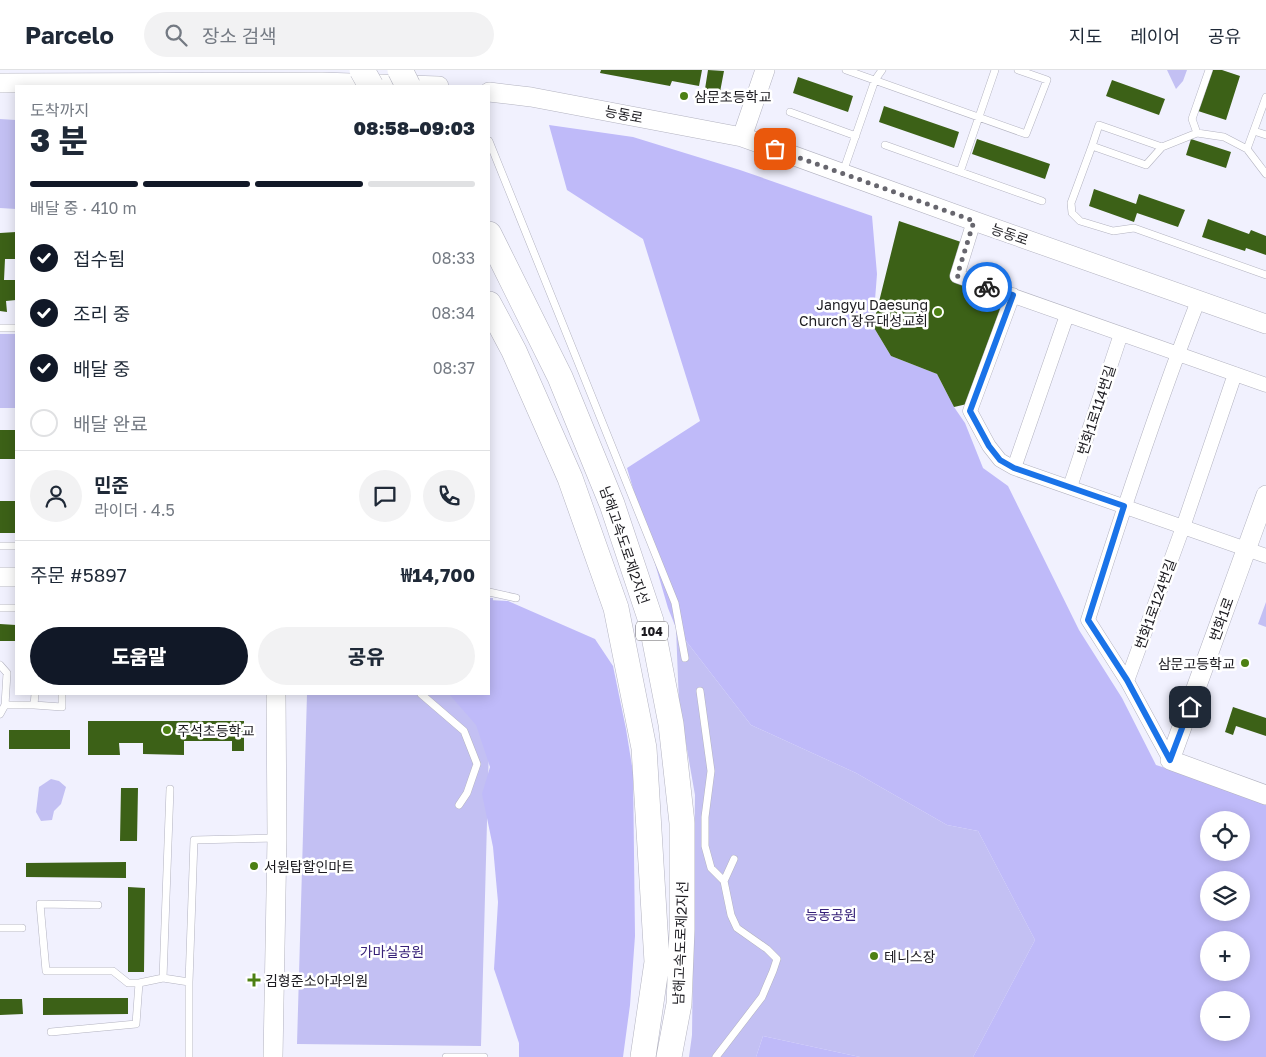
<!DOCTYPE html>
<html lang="ko">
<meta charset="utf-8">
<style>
body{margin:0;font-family:"Golos Text","Noto Sans KR",sans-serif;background:#f2f2f3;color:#1f2937;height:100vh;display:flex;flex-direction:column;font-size:19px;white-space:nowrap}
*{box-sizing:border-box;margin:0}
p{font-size:16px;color:#747a83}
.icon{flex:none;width:28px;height:28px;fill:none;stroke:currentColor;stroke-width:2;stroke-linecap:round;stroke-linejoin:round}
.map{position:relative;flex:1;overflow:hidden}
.side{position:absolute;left:15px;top:15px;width:475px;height:610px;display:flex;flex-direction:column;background:#fff;border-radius:0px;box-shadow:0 2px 12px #0003}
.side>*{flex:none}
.controls{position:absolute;left:1200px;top:741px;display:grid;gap:10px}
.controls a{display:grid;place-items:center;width:50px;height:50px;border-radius:50%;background:#fff;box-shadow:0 2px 12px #0003;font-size:25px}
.pin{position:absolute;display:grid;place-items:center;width:42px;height:42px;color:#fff;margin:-21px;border-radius:10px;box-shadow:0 2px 8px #0006}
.courier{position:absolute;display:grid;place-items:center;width:50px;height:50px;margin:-25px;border:4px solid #1a73e8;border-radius:50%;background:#fff;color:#222;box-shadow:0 1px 6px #0007}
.head em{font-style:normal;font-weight:800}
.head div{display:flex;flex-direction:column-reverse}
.head{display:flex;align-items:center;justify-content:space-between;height:85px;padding:0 15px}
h1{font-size:32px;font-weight:800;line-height:38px}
.bar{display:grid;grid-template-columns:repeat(4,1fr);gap:8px 5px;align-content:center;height:60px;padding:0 15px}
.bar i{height:6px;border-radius:4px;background:#e0e1e3}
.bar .on{background:#111827}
.bar p{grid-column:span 4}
.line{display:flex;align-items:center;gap:12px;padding:0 15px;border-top:1px solid #e0e1e3}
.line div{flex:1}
.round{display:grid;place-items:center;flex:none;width:52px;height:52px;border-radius:26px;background:#f2f2f3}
ol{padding:0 15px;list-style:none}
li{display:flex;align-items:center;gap:15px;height:55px}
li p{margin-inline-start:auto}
li .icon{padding:5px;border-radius:50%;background:#111827;color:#fff;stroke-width:4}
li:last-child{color:#747a83}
li i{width:28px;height:28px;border:2px solid #e0e1e3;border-radius:50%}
.button{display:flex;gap:10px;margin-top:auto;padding:10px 15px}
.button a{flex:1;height:58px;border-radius:30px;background:#111827;color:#fff;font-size:20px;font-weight:800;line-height:58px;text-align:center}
.button a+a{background:#f2f2f3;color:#1f2937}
header{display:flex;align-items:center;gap:30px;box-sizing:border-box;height:70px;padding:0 25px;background:#fff;border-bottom:1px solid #e0e1e3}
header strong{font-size:24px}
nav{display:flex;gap:28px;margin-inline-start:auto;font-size:18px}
.search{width:350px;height:45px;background:#f2f2f3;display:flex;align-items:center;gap:12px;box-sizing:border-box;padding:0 18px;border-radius:28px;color:#747a83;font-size:19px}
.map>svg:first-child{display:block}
.green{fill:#c3c0f3}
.forest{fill:#bfbaf9;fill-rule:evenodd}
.building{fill:#3c6117}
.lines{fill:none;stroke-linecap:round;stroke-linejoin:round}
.lane-casing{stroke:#b3b3c0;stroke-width:8}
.street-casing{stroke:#b3b3c0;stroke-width:15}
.secondary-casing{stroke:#b3b3c0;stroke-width:20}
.highway-casing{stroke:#b3b3c0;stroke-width:26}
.lane{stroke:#fff;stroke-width:7}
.street{stroke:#fff;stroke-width:14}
.secondary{stroke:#fff;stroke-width:19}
.highway{stroke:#fff;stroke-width:25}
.highway-bridge-casing{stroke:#b3b3c0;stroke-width:26;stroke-linecap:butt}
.highway-bridge{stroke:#fff;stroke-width:25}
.done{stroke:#67666e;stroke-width:5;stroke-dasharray:0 9}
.route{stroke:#1a73e8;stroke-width:6}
.poi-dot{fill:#4d8013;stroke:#fff;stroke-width:2}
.labels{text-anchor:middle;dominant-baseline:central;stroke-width:5;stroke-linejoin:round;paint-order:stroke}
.shield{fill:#fff;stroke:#605f63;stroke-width:1}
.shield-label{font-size:12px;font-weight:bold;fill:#1c1b20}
.poi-label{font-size:14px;fill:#1c1b20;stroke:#fff;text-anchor:start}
.street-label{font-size:14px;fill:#1c1b20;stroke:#fff}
.park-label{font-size:14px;fill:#362078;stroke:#fff}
</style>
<header>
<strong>Parcelo</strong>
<div class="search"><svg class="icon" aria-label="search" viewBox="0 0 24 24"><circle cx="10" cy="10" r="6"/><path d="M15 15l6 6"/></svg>장소 검색</div>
<nav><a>지도</a><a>레이어</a><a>공유</a></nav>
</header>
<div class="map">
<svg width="1266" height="987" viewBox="0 0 1266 987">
<rect width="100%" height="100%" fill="#f1f1fe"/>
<path class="green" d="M1167 0H1187L1183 11 1176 19Z
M0 49 16 50V139L0 138Z
M0 264H16V338H0Z
M489 528H493L481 976 297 974 307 624H489Z
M1266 532V557L1258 554Z
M676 558 751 655 856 703 947 755 978 761 1035 870 973 987H860L763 966 756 987H689L692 965 695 725 679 634Z
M51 709 59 711 66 717 61 734 54 741 52 750 41 751 36 742 39 717Z"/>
<path class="forest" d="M549 55 633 67 740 100 872 146 877 204 873 256 891 286 937 304 954 337 965 353 983 398 1008 416 1079 560 1122 628 1156 695 1266 730V987H973L1035 870 978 761 947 755 856 703 751 655 676 558 668 538 627 398 700 351 643 169 567 120ZM1209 750H1241V782H1209ZM1209 810H1241V842H1209ZM1209 870H1241V902H1209ZM1209 930H1241V962H1209Z
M489 530 508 531 595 569 613 596 626 659 633 702 635 866 630 935 623 987H519V973L494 899 498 832 493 777 482 724 490 697 476 655 449 624H489Z
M763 966 860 987H756Z"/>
<path class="building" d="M601 0H702L699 16 672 11 670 16 600 3Z
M708 0 724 1 720 22 705 19Z
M1212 0H1222L1240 6 1226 50 1198 41Z
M798 7 853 26 848 42 793 23Z
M1112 10 1165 29 1159 45 1106 26Z
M884 36 959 62 954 78 879 52Z
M977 69 1050 94 1045 109 972 84Z
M1191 69 1231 82 1226 98 1186 85Z
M1094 119 1136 134 1139 124 1185 140 1178 157 1137 143 1134 152 1089 136Z
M1208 149 1249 164 1251 160 1266 166V185L1246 178 1245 181 1202 167Z
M899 151 964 173 955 209 1005 228 967 334 954 337 937 304 891 286 873 256Z
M16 162V189H5L4 210H16V230L6 231 7 242 0 241V163Z
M0 360H16V389H0Z
M0 431H16V463H0Z
M0 554 16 555V571H0Z
M1233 637 1266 648V666L1236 656 1233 665 1225 662Z
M88 651H244V681H232V671H184V685L143 684V673H119L120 685H88Z
M9 660H70V679H9Z
M121 718H138L137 771H120Z
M126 792V808L26 807V793Z
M128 817 145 818 144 902H128Z
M43 928H128V944L43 945Z
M0 929H22L23 944 0 945Z"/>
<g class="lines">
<g class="lane-casing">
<path id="lane" d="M846 0 1026 64 1047 10 1018 0
M790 42 856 66
M1254 61 1266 65
M1197 63 1192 49 1209 0
M489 71 675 533 685 588
M885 75 1042 131
M1092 76 1099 55 1162 77
M1247 79 1266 27
M843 102 875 10 882 0
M960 102 995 0
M1266 104 1247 79 1224 67 1197 63 1162 77 1146 95 1092 76 1071 133 1072 143 1080 151 1113 161 1134 158 1266 205
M0 258H16
M0 476H16
M489 522 516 528
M0 538H16
M0 595 7 603 5 635 0 644
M700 621 711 701 705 747V776L711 798 724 811 734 789
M421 624 464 661 477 694 467 723 459 735
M5 635H34L62 637V624
M34 635 35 624
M170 719 163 908 189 912V987
M98 835 40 834 46 901H113L128 913H139
M0 858H22
M189 912 194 770 276 768
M51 962 136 954 139 913 163 908
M446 987H484
M716 987 762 927 773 901 777 889 767 879 737 858 731 845 724 811"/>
</g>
<g class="street-casing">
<path id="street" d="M974 151 957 206 1266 315
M1013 225 970 341 989 376 1000 390 1014 398 1266 486
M1014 398 1067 245
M1070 417 1121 264
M1127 611 1183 457 1235 304
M1170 690 1127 611 1088 550C1122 443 1157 336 1198 231"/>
</g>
<g class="secondary-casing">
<path id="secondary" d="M0 13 322 12 439 16
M489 22 531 27 742 67 974 151 1266 254
M742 67 765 0
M1266 425 1170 690 1266 725
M0 507H16
M273 987 277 768 276 624"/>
</g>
<g class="highway-casing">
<path id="highway" d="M489 164 560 307 612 434 651 551 671 654 682 753V860L679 934 669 987
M489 234 514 281 570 408 616 538 644 678 657 892 643 987"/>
</g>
<use href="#lane" class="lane"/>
<use href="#street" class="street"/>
<use href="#secondary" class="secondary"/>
<use href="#highway" class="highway"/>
<g class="highway-bridge-casing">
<path id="highway-bridge" d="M362 0 371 16
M400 0 408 16"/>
</g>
<use href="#highway-bridge" class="highway-bridge"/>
</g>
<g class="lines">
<path class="done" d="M775 79 974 151 957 206 987 217"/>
<path class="route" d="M987 217 1013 225 970 341 989 376 1000 390 1014 398 1124 436 1088 550 1127 610 1170 690 1190 637"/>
</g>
<g class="poi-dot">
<circle cx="684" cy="26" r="5"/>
<circle cx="938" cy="242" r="5"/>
<circle cx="1245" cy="593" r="5"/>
<circle cx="167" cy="660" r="5"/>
<circle cx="254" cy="796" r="5"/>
<circle cx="874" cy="886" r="5"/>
<path d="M251.5 902.5h5v5h5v5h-5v5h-5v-5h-5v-5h5z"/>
</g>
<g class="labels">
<rect class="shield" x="636" y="551.5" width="32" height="19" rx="4"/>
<g class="shield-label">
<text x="652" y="561">104</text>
</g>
<g class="poi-label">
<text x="694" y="26">삼문초등학교</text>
<text x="928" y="234" text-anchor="end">Jangyu Daesung<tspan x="928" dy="16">Church 장유대성교회</tspan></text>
<text x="1235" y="593" text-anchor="end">삼문고등학교</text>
<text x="177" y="660">주석초등학교</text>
<text x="264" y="796">서원탑할인마트</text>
<text x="884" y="886">테니스장</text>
<text x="265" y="910">김형준소아과의원</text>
</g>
<g class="street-label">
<text transform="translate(624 44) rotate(11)">능동로</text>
<text transform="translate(1010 164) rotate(19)">능동로</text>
<text transform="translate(1096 340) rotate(-72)">번화1로114번길</text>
<text transform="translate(625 475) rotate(71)">남해고속도로제2지선</text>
<text transform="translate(1155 534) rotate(-70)">번화1로124번길</text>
<text transform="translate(1221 549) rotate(-70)">번화1로</text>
<text transform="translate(680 873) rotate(-88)">남해고속도로제2지선</text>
</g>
<g class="park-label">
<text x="831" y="844">능동공원</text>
<text x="392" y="881">가마실공원</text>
</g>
</g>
</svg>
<div class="controls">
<a><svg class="icon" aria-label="locate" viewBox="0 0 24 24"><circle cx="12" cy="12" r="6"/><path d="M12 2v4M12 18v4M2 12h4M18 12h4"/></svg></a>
<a><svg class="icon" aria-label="layers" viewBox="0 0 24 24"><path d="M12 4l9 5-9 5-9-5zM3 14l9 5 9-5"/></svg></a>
<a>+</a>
<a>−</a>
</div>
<div class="pin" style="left:775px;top:79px;background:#ea580c"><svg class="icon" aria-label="bag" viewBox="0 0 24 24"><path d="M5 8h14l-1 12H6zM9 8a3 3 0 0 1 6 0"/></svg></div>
<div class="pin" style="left:1190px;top:637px;background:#1f2937"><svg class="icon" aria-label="home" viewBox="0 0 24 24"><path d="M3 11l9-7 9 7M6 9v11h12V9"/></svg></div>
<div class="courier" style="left:987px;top:217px"><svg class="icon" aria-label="bike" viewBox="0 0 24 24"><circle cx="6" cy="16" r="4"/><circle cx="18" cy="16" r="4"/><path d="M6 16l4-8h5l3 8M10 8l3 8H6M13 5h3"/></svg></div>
<section class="side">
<div class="head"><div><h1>3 분</h1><p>도착까지</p></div><em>08:58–09:03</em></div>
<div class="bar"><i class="on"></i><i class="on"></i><i class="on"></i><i></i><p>배달 중 · 410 m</p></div>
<ol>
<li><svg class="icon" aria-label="check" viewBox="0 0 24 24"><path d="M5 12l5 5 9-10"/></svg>접수됨<p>08:33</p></li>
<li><svg class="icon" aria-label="check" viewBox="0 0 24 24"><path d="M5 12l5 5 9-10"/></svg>조리 중<p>08:34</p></li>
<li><svg class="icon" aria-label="check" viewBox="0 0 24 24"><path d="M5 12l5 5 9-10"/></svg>배달 중<p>08:37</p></li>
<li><i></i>배달 완료</li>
</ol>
<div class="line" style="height:90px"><a class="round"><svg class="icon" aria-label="person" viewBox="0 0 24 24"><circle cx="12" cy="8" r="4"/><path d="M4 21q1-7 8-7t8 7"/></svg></a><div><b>민준</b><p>라이더 · 4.5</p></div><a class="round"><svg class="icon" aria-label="chat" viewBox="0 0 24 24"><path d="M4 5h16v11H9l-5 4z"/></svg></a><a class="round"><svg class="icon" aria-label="phone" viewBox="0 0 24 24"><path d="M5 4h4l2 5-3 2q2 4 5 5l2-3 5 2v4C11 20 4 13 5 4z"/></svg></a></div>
<div class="line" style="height:65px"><div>주문 #5897</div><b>₩14,700</b></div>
<div class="button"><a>도움말</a><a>공유</a></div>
</section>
</div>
